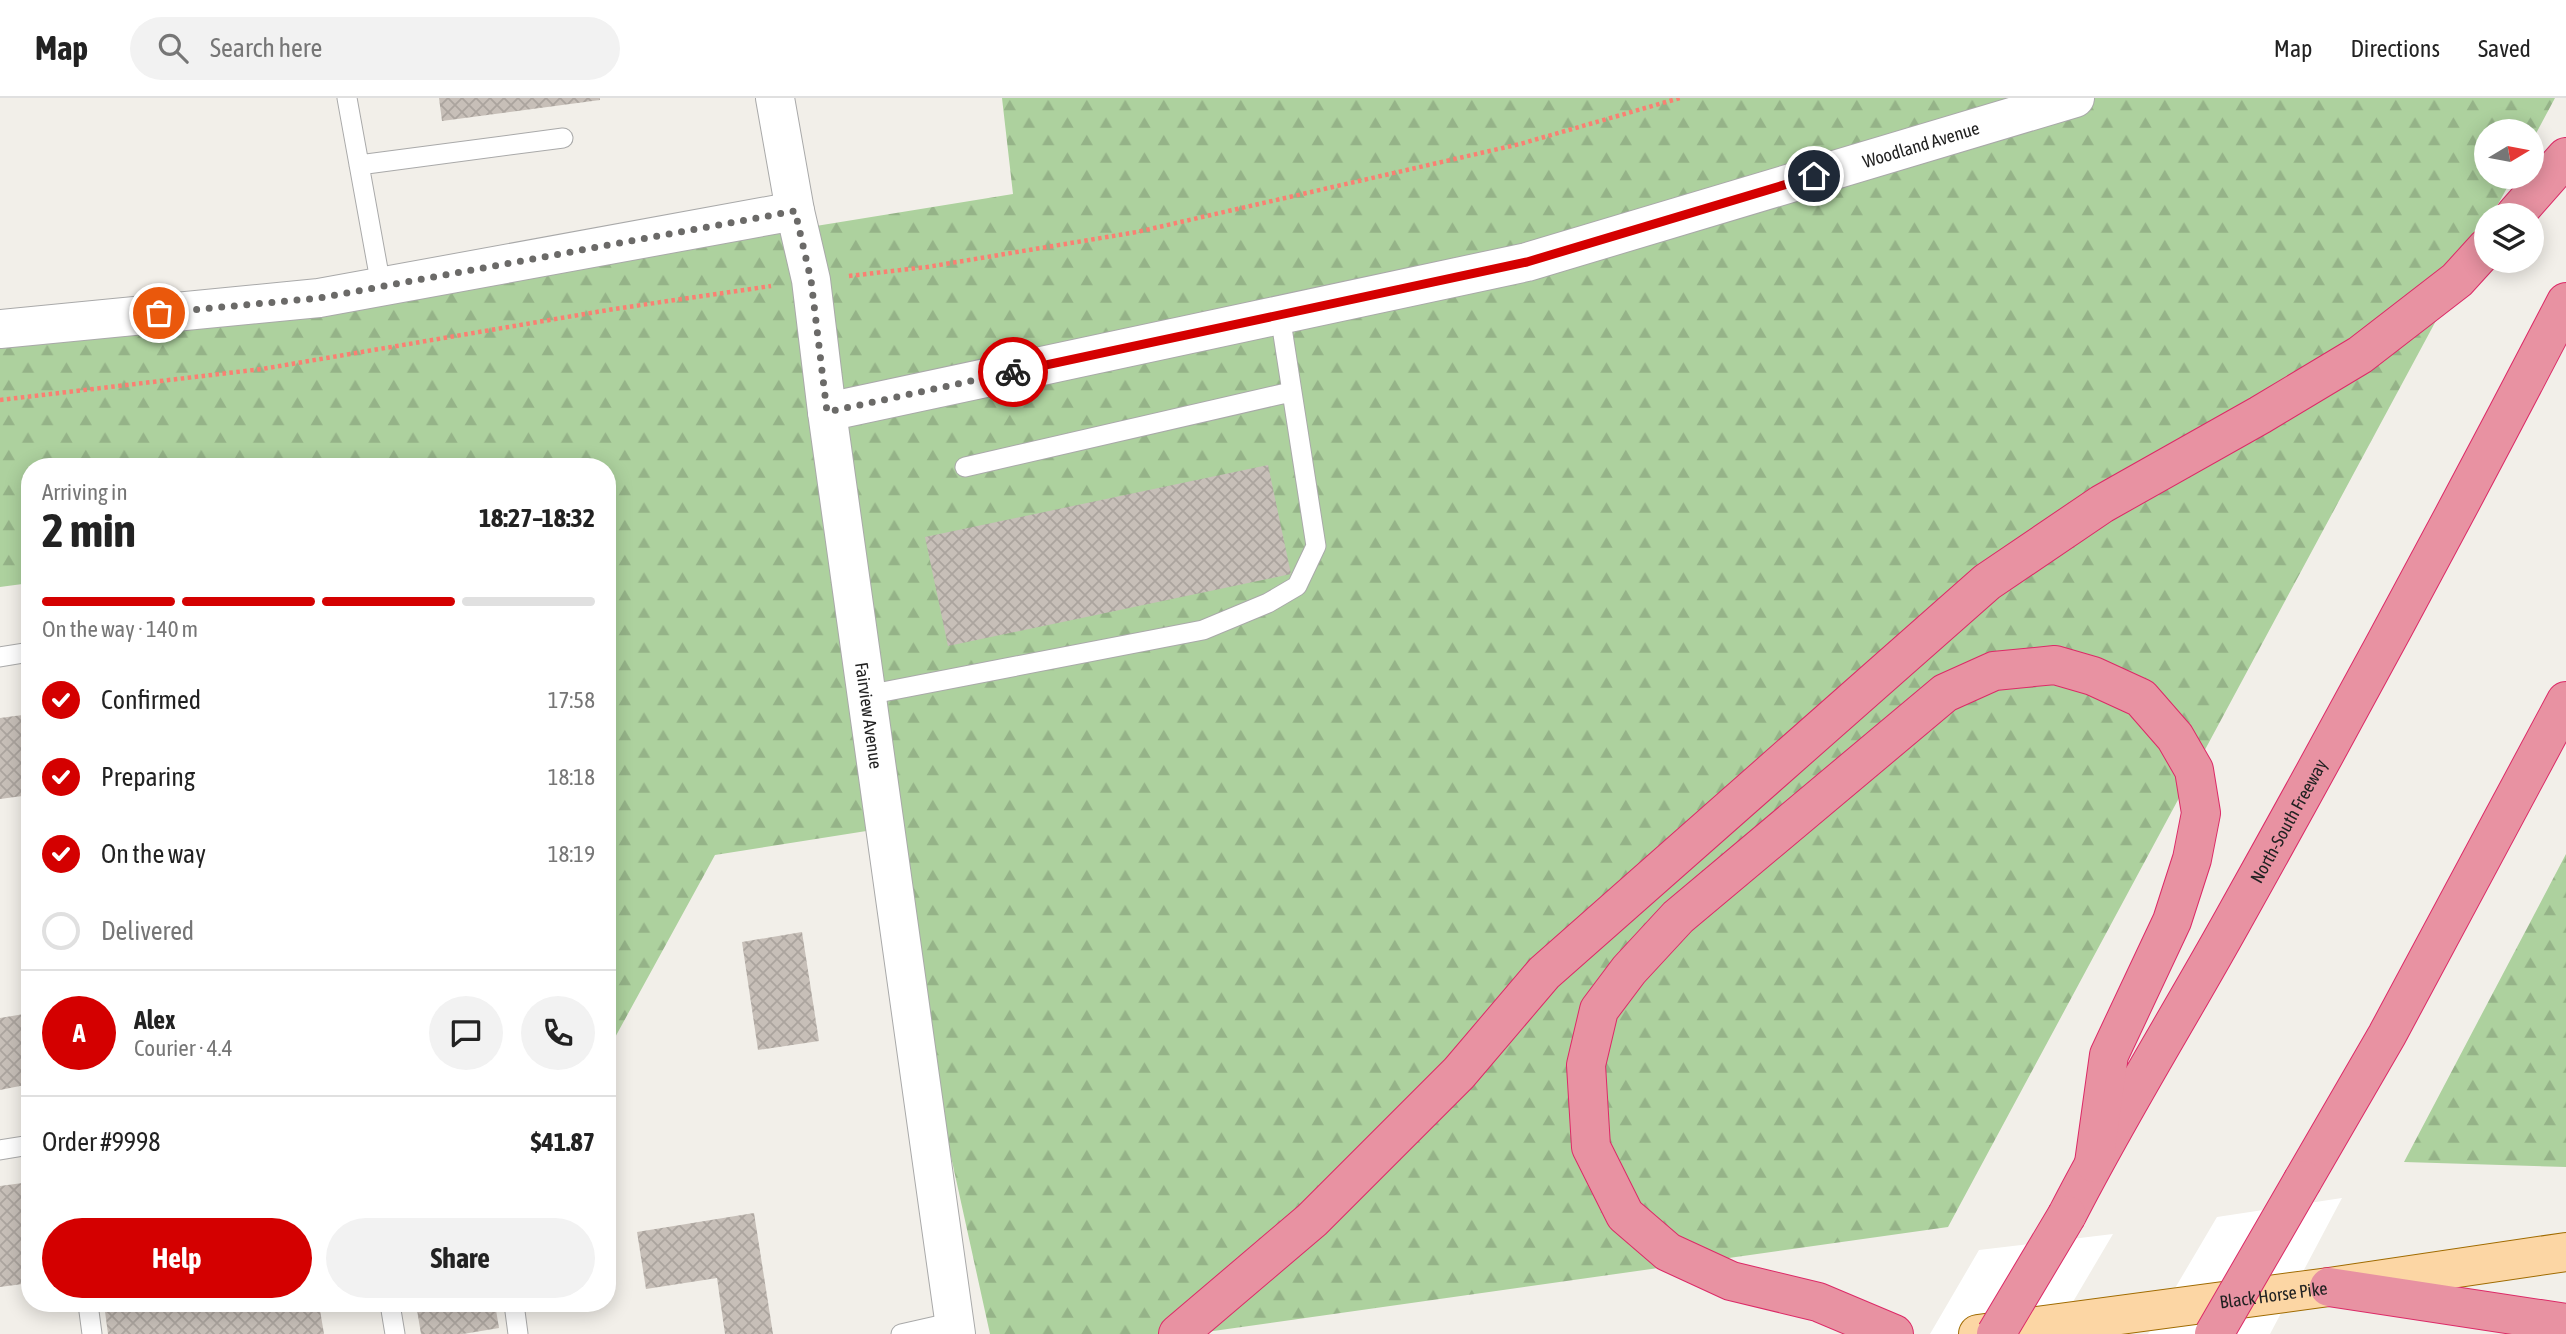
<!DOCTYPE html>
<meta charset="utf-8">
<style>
body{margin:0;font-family:"Asap Condensed",sans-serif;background:#f2f2f2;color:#222;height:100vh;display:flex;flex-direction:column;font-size:26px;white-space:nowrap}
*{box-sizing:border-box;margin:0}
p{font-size:23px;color:#767676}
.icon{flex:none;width:38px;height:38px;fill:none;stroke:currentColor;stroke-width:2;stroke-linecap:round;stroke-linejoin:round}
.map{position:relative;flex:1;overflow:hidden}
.details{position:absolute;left:21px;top:360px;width:595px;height:854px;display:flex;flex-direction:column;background:#fff;border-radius:28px;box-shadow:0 4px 18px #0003}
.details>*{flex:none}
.needle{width:46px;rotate:80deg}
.tools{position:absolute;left:2474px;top:21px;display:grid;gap:14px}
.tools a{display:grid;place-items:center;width:70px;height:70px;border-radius:50%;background:#fff;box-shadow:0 4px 18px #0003;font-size:35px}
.pin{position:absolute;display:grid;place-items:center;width:60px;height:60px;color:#fff;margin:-30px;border:4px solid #fff;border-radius:50%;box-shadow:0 2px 7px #0007}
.courier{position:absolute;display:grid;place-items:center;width:70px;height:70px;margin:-35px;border:5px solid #d40000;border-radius:50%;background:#fff;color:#222;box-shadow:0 2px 9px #0007}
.head em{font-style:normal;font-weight:700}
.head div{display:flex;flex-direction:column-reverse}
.head{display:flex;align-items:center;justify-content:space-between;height:119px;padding:0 21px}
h1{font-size:46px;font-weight:700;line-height:52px}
.bar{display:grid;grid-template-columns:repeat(4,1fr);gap:10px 7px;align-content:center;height:84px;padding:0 21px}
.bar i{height:9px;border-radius:5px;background:#e0e0e0}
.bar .selected{background:#d40000}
.bar p{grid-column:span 4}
.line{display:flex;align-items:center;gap:18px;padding:0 21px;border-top:2px solid #e0e0e0}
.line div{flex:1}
.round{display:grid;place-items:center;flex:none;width:74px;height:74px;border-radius:37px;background:#f2f2f2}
ol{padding:0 21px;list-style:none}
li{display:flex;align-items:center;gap:21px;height:77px}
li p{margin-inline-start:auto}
li .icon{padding:7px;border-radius:50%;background:#d40000;color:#fff;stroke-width:4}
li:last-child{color:#767676}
li i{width:38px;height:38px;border:4px solid #e0e0e0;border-radius:50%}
.button{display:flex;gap:14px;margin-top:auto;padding:14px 21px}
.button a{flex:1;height:80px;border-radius:42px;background:#d40000;color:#fff;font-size:28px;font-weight:700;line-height:80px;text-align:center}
.button a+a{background:#f2f2f2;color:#222}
header{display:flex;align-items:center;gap:42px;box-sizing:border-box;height:98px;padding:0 35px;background:#fff;border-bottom:2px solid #e0e0e0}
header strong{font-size:33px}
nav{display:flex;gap:38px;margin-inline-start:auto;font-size:24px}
.search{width:490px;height:63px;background:#f2f2f2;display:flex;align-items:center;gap:18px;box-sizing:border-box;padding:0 24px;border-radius:38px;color:#767676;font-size:26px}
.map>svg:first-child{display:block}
.forest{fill:url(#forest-firs)}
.pier{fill:#fff}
.building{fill:url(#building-cross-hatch)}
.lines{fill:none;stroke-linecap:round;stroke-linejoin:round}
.service-casing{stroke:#a9a9a9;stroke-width:21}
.minor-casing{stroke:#a9a9a9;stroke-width:40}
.primary-casing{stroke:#a06b00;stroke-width:40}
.motorway-casing{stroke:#dc2a67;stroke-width:40}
.path{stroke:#fa8072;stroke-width:4.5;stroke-dasharray:3.5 3.5;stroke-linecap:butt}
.service{stroke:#fff;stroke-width:19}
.minor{stroke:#fff;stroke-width:38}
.primary{stroke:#fcd6a4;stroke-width:38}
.motorway{stroke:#e892a2;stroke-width:38}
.motorway-bridge-casing{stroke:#dc2a67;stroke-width:40;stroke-linecap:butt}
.motorway-bridge{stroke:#e892a2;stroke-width:38}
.done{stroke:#6b6a68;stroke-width:7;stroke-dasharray:0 12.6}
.route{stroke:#d40000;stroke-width:9}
.labels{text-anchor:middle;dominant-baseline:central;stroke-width:5;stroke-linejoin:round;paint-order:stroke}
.street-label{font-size:18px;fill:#222;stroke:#fff}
</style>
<header>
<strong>Map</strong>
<div class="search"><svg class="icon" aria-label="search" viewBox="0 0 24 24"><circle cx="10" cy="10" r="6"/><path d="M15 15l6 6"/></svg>Search here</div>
<nav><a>Map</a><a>Directions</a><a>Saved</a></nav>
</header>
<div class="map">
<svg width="2566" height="1236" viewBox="0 0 2566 1236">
<defs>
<pattern id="forest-firs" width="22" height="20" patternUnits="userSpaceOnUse" patternTransform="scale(1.75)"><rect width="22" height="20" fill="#add19e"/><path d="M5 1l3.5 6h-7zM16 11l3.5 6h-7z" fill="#95b388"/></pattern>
<pattern id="building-cross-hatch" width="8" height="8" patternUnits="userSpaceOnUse" patternTransform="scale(1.75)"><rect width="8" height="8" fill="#c7bfb8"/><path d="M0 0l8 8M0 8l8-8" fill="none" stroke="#aba49e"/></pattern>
</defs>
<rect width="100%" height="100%" fill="#f2efe9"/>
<path class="forest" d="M1002 0H2555L2532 43V33H2487V79H2513L2492 117H2487V128L1948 1129 1192 1236H990L879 731 715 757 607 954V369H30V485L0 489V237L242 221 1013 96Z
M2566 756V1069L2404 1064Z"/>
<path class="pier" d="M2342 1100 2270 1236H2148L2217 1119Z
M2113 1136 2054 1236H1930L1979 1152Z"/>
<path class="building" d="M439 0H600V2L442 23Z
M1268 367 1291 476 948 548 925 439Z
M30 616V697L0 701V620Z
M802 834 819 943 758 952 742 844Z
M30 915V986L0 992V920Z
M30 1084V1185L0 1189V1088Z
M754 1115 773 1236H725L717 1180 646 1191 637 1134Z
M104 1206H238L239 1208 319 1206 324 1236H108Z
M416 1206H495L499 1230 463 1236H421Z"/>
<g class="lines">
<g class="service-casing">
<path id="service" d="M347 0 381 188
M359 67 563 40
M965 369 1291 294
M0 559 30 554
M867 597 1203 532 1268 505 1297 488 1316 448 1280 217
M0 1052 30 1047
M88 1206 92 1236
M390 1206 395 1236
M514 1206 518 1236
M901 1236 954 1224"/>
</g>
<g class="minor-casing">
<g id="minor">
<path id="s1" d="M775 0 795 113 811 182 827 314 956 1236"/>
<path d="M0 231 319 200 795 113"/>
<path id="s2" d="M827 314 1527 164 2075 0"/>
</g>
</g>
<g class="primary-casing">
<g id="primary">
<path id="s3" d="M1978 1236 2329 1189 2566 1154"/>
</g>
</g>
<g class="motorway-casing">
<g id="motorway">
<path d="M2515 117 2566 59"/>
<path d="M2303 1082 2387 937 2566 603"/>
<path id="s4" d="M2067 1117C2118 1017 2178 921 2233 822 2347 618 2458 412 2566 204"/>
<path d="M2329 1189 2566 1225"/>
<path d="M1178 1236 1312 1122 1459 975 1544 875 1987 484 2102 406 2260 317 2360 257 2457 182 2487 149"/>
<path d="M1894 1236 1818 1204 1731 1183 1668 1154 1625 1117 1591 1049 1586 967 1599 912 1629 872 1678 819 1945 595 1994 573 2055 567 2093 578 2141 600 2175 639 2194 672 2201 715 2192 761 2172 823 2109 957 2094 1065"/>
</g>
</g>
<path class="path" d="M849 178 927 169 1137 134 1520 46 1680 0
M0 302 262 271 614 211 771 188"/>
<use href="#service" class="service"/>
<use href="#minor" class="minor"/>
<use href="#primary" class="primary"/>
<use href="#motorway" class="motorway"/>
<g class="motorway-bridge-casing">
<path id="motorway-bridge" d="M1996 1236 2067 1117
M2214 1236 2303 1082"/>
</g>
<use href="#motorway-bridge" class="motorway-bridge"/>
</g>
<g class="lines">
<path class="done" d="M159 215 319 200 795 113 811 182 827 314 1013 274"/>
<path class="route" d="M1013 274 1527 164 1814 78"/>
</g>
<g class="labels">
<g class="street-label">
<text stroke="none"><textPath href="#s2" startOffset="1127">Woodland Avenue</textPath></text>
<text stroke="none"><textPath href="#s1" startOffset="625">Fairview Avenue</textPath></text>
<text stroke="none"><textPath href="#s4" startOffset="452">North-South Freeway</textPath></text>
<text stroke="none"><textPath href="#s3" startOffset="298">Black Horse Pike</textPath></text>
</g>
</g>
</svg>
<div class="tools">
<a><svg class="needle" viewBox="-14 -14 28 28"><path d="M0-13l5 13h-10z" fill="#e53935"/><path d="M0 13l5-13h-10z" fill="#767676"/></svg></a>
<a><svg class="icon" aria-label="layers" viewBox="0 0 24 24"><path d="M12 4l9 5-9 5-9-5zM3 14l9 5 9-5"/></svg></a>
</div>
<div class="pin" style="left:159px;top:215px;background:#ea580c"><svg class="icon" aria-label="bag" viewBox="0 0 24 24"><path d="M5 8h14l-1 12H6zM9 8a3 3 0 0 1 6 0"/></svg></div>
<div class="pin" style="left:1814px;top:78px;background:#1f2937"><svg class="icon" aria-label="home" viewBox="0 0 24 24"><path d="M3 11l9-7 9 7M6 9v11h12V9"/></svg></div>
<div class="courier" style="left:1013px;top:274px"><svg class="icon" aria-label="bike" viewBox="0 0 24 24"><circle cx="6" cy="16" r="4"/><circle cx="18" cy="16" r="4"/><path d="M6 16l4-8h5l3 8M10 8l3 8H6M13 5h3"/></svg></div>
<section class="details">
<div class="head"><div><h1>2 min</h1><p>Arriving in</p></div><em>18:27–18:32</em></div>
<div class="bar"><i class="selected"></i><i class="selected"></i><i class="selected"></i><i></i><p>On the way · 140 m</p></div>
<ol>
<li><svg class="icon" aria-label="check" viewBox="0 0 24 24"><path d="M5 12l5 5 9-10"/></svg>Confirmed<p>17:58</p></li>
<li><svg class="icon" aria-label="check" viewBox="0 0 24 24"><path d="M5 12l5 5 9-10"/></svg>Preparing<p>18:18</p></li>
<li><svg class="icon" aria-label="check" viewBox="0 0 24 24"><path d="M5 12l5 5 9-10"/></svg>On the way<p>18:19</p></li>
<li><i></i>Delivered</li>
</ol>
<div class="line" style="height:126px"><b class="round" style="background:#d40000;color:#fff">A</b><div><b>Alex</b><p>Courier · 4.4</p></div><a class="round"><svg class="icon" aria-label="chat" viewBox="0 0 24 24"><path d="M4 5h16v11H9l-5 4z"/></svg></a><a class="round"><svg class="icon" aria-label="phone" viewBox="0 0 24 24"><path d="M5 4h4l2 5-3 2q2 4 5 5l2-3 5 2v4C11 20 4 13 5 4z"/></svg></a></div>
<div class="line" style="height:91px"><div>Order #9998</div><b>$41.87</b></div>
<div class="button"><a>Help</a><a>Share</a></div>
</section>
</div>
